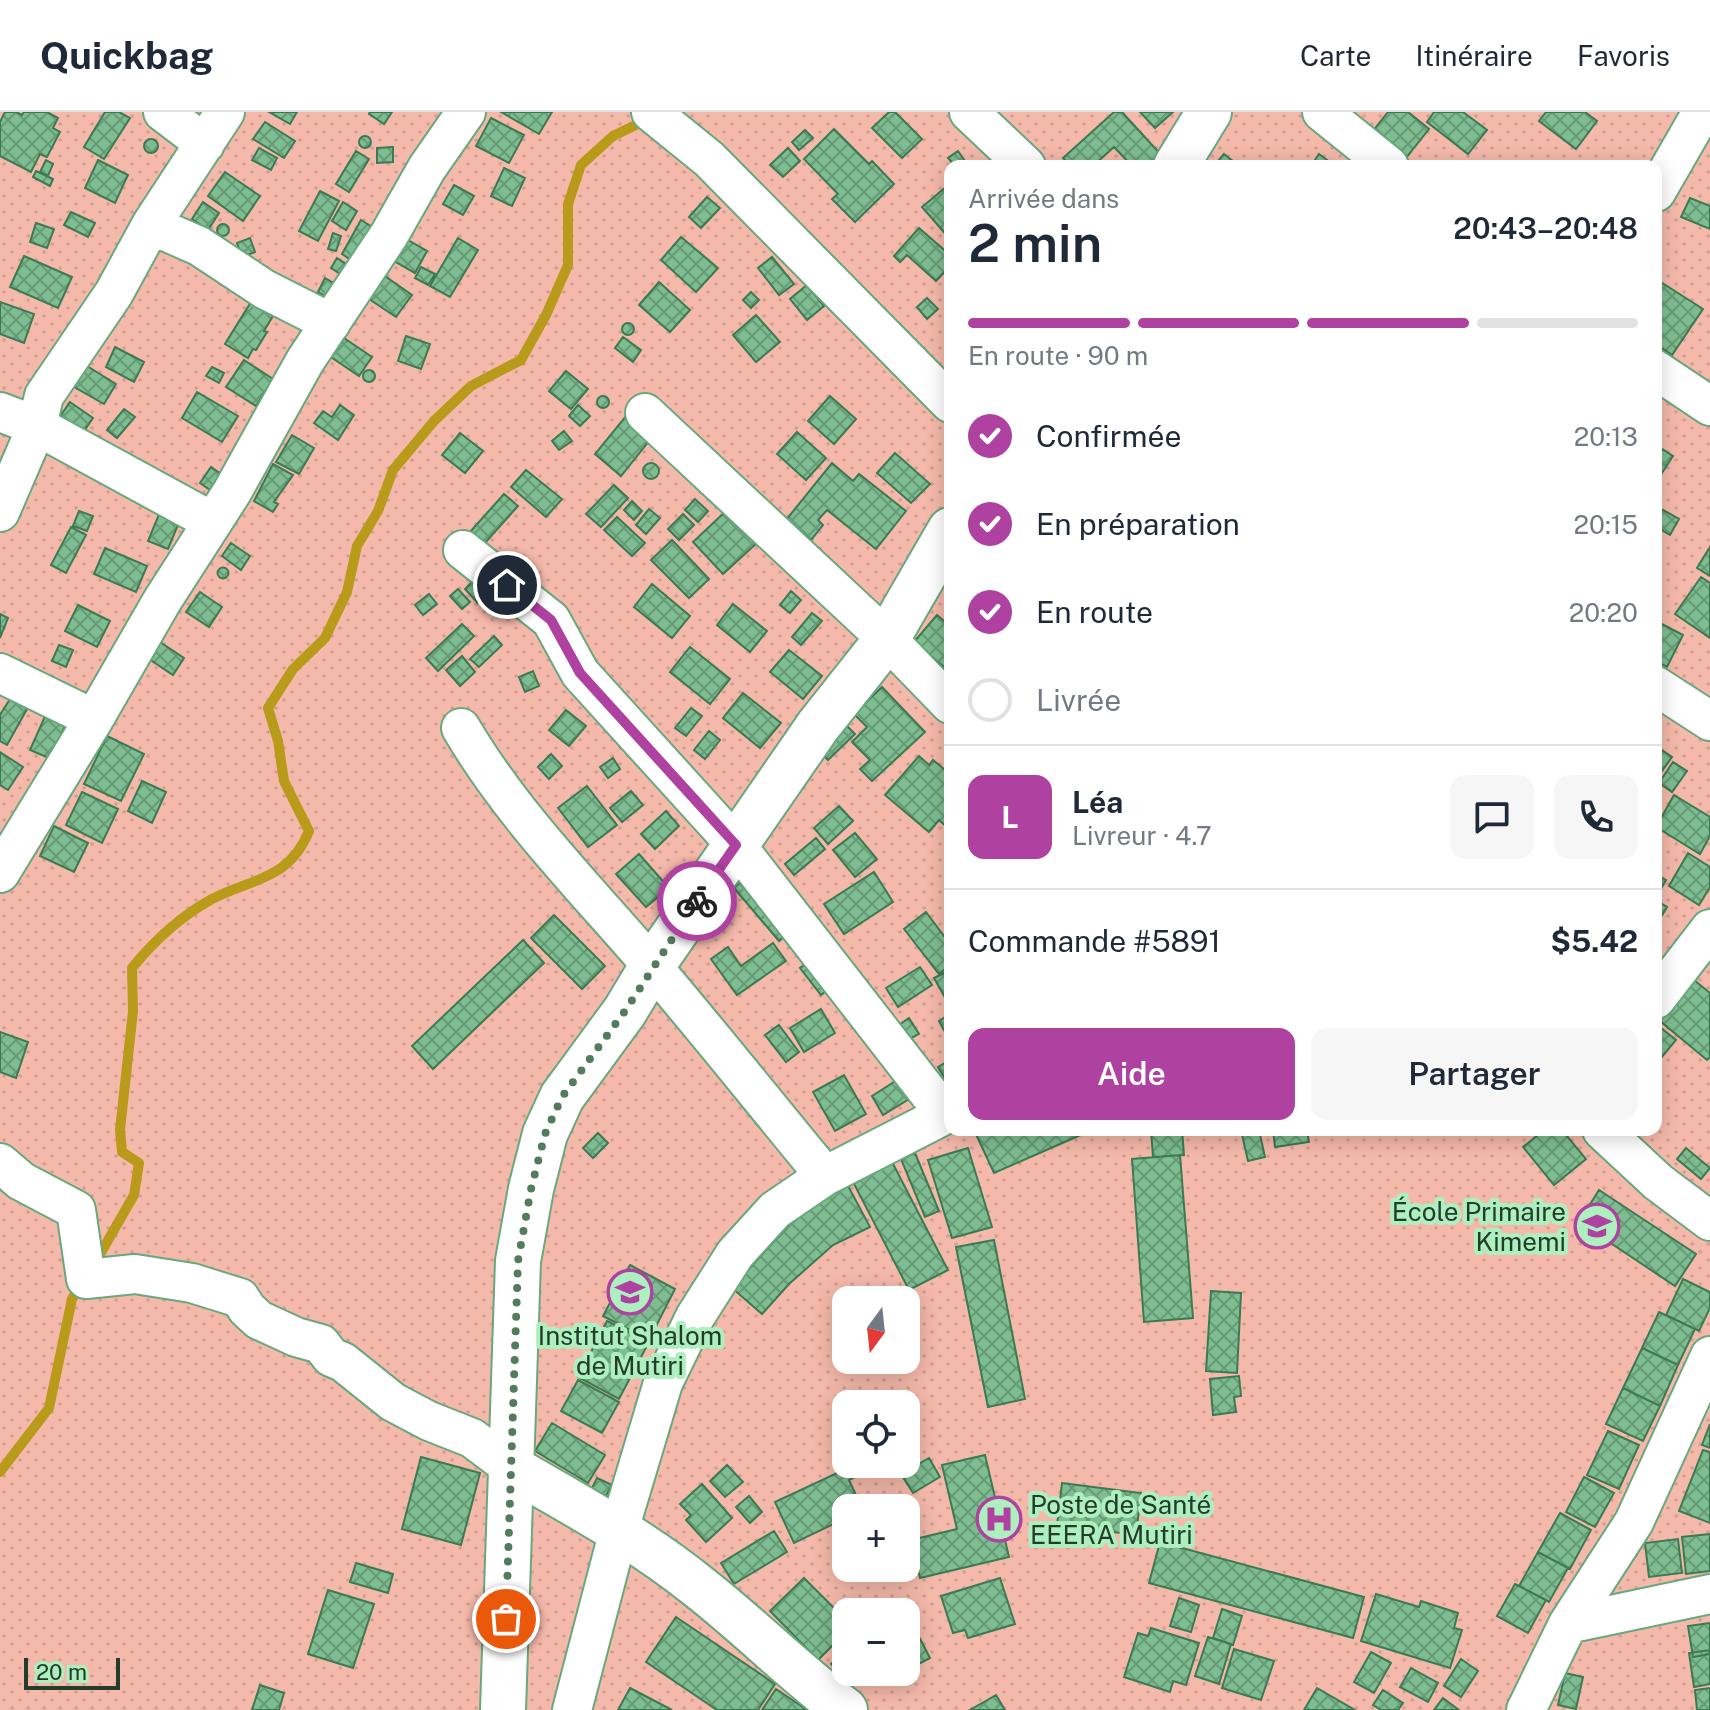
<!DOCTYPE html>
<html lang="fr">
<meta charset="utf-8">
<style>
body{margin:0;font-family:"Public Sans",sans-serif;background:#f6f6f7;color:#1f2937;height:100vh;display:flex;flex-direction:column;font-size:30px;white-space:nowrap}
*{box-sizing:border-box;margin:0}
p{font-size:26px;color:#747a83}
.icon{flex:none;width:44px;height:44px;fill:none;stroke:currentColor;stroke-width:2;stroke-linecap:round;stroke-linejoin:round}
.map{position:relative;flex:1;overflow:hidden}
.panel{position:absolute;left:944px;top:48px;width:718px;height:976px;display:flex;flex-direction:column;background:#fff;border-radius:16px;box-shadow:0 4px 20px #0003}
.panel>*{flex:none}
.needle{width:52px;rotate:195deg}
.controls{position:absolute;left:832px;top:1174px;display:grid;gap:16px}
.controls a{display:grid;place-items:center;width:88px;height:88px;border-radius:16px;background:#fff;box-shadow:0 4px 20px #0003;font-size:40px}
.scale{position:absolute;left:24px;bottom:20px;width:96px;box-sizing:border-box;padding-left:8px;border:4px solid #223d2a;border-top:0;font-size:22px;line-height:28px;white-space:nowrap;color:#223d2a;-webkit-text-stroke:6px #aeefc0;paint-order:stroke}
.pin{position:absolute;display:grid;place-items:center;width:68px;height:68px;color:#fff;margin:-34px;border:4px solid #fff;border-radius:50%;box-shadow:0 2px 8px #0007}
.courier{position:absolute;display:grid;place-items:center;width:80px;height:80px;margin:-40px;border:6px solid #af42a1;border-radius:50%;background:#fff;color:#222;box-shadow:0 2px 10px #0007}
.overview em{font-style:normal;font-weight:600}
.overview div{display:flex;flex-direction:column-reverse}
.overview{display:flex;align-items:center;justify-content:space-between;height:136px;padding:0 24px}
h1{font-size:52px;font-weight:600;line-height:60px}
.bar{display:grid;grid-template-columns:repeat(4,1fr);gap:12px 8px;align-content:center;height:96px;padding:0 24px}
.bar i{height:10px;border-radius:6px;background:#e0e1e3}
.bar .current{background:#af42a1}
.bar p{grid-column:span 4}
.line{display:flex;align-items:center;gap:20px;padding:0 24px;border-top:2px solid #e0e1e3}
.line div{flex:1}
.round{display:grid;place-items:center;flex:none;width:84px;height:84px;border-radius:16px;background:#f6f6f7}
ol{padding:0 24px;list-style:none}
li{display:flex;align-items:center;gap:24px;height:88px}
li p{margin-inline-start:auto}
li .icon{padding:8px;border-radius:50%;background:#af42a1;color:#fff;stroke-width:4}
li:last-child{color:#747a83}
li i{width:44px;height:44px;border:4px solid #e0e1e3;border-radius:50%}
.cta{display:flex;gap:16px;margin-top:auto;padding:16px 24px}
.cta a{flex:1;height:92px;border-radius:16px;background:#af42a1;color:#fff;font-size:32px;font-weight:600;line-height:92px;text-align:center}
.cta a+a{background:#f6f6f7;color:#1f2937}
header{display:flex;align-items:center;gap:48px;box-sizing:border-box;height:112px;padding:0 40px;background:#fff;border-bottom:2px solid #e0e1e3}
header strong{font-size:38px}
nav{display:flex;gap:44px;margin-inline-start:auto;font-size:28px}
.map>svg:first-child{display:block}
.grass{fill:url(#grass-dots);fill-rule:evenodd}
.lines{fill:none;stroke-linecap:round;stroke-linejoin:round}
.stream{stroke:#ba9a1b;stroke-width:10}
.building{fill:url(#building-cross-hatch);stroke:#3c7a51;stroke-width:2}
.minor-casing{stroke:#69a87d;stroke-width:42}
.tertiary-casing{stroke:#69a87d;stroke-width:48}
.minor{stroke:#fff;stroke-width:38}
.tertiary{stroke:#fff;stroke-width:44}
.done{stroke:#537b5e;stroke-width:8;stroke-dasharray:0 14.4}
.route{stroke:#af42a1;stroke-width:10}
.labels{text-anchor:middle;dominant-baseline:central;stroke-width:8;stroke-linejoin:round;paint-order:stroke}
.poi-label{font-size:26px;fill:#223d2a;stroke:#aeefc0;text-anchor:end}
</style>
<header>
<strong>Quickbag</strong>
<nav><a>Carte</a><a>Itinéraire</a><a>Favoris</a></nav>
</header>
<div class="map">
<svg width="1710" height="1598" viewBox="0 0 1710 1598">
<defs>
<pattern id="grass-dots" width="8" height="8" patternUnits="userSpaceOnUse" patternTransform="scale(2)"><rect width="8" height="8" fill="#f5b9ab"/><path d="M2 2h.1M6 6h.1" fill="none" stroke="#d2a093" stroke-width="1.8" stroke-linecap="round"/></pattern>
<pattern id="building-cross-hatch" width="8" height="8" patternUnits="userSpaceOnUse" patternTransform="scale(2)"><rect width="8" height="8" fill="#7ebd91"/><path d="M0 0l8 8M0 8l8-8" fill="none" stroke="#679b77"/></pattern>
</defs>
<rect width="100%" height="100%" fill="#aeefc0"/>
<path class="grass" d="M0 0H1710V1598H0ZM950 54H1656V1018H950ZM846 1188H906V1248H846ZM846 1292H906V1352H846ZM846 1396H906V1456H846ZM846 1500H906V1560H846Z"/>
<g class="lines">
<path class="stream" d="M95 1151 134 1083 139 1051 122 1040 120 1018 133 899 132 856C154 829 181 804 212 787 253 766 289 768 309 719L284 669 278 629 268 596 293 557 325 526 347 480 357 434 378 399 393 358 434 309 471 274 521 248 546 203 568 153V92L581 53 613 24 648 7
M0 1360 49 1296 72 1187 82 1171"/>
</g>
<path class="building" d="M5 0H16L22 3 24 0H47L58 6 53 16 60 20 47 45 40 42 31 60 0 44V10Z
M105 0H119L130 6 104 47 84 35Z
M269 0H297L290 12Z
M370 0H392L384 12 369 2Z
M501 0H552L539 22Z
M889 0H895L922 27 902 46 872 16Z
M1114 0H1122L1163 45 1152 54H1132L1114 35 1093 54H1071L1063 46Z
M1140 0H1173L1155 16Z
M1388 0H1408L1429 17 1402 51 1368 25Z
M1434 0H1463L1487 18 1468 42 1427 10Z
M1546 0H1585L1597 9 1576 37 1539 9Z
M491 6 524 23 509 51 476 34Z
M265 10 295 29 284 46 253 27Z
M834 17 869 52 872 49 894 72 855 110 832 87 838 82 804 47Z
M805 18 813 26 799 38 792 30Z
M359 30a6 6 0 1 1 12 0a6 6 0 1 1-12 0Z
M144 34a7 7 0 1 1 14 0a7 7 0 1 1-14 0Z
M393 35V50L377 51V36Z
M259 36 277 46 271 58 252 48Z
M788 36 800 49 783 65 770 53Z
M356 39 369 47 349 80 336 72Z
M958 39 965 49 955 54 948 46Z
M1224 42 1239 54H1214Z
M1319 42 1335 54H1311Z
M46 48 53 52 48 64 40 60Z
M98 48 128 63 115 91 85 76Z
M504 56 525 66 512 94 491 84Z
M36 59 53 67 50 74 33 65Z
M225 60 260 84 243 109 208 84Z
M454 73 474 84 463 103 443 92Z
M946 75 950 80V127L922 95Z
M320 79 339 89 318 129 299 119Z
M707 85 720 96 701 116 689 105Z
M1690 86 1710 94V117L1681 105Z
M203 90 219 101 208 118 192 107Z
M343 90 357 99 346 118 332 109Z
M71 100 95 111 88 125 64 113Z
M361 108 374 116 354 150 342 142Z
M36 111 54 117 47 136 30 130Z
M217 118a6 6 0 1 1 12 0a6 6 0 1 1-12 0Z
M919 116 950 143V154L936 169 907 143 900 150 894 144Z
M333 121 341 124 336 139 328 137Z
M401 124 427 139 415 161 389 146Z
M681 125 718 156 696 180 661 148Z
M250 126 255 140 242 145 237 131Z
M458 126 478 138 450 185 430 174Z
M24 144 72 165 58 196 10 175Z
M772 145 794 172 779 183 758 156Z
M337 146 348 153 342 163 331 156Z
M421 155 435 162 428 173 415 166Z
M382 162 412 183 396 205 366 185Z
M325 166 339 174 331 188 318 180Z
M1656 167 1703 197 1672 243 1656 232Z
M659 170 690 198 670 220 639 193Z
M807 173 824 194 807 208 790 187Z
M751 180 759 188 751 196 743 188Z
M927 186 938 197 927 207 917 195Z
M0 190 34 202 24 231 0 222Z
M251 190 273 204 264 219 267 220 256 238 253 237 248 246 225 232Z
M756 203 780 230 756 250 733 223Z
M622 217a6 6 0 1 1 12 0a6 6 0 1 1-12 0Z
M341 224 372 245 359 264 328 243Z
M406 224 430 232 421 257 398 249Z
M623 225 641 238 633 250 615 236Z
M115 235 144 250 134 270 106 255Z
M244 248 273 267 256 294 226 275Z
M87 254 116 272 104 292 74 275Z
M212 255 224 261 219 271 206 264Z
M363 264a6 6 0 1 1 12 0a6 6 0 1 1-12 0Z
M566 259 588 277 571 297 549 279Z
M197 280 238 304 222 330 182 306Z
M597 290a6 6 0 1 1 12 0a6 6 0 1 1-12 0Z
M830 284 856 307 834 332 808 309Z
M70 290 93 306 82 322 59 306Z
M340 293 354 303 338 328 314 311 323 299 332 305Z
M578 293 590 304 580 314 569 304Z
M124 297 135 305 117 326 107 318Z
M627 303 653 324 621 364 595 342Z
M564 319 572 329 559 338 552 329Z
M797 320 826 346 806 368 777 342Z
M460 321 483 339 465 361 442 343Z
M292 323 314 336 299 362 276 350Z
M1656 333 1673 344 1656 370Z
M895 341 930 372 911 391 877 361Z
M643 359a8 8 0 1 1 16 0a8 8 0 1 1-16 0Z
M832 351 853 369 859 362 906 399 876 437 827 398 818 408 823 413 811 428 786 408Z
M273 352 293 363 274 390 278 392 273 400 254 389Z
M211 355 224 364 213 380 200 371Z
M526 358 562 387 546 405 511 375Z
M614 373 628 386 601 415 586 402Z
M504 382 518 394 484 432 470 420Z
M695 387 708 399 698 410 685 398Z
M632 389 642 399 634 408 624 398Z
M1656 394 1679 407 1670 423 1656 415Z
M649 397 660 406 646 422 636 413Z
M727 398 758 430 723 462 693 430Z
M79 399 93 404 87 419 73 414Z
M160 400 180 408 168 437 148 429Z
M683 402 694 413 679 428 668 417Z
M617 405 645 431 632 444 604 418Z
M71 415 86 423 66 461 51 453Z
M672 428 709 467 689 486 651 448Z
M231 431 250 444 241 458 222 444Z
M1710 435V464L1697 456Z
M105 436 147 454 136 480 94 462Z
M217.5 461a5.5 5.5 0 1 1 11 0a5.5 5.5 0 1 1-11 0Z
M1701 465 1710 471V526L1675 502Z
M476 466 490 479 478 491 465 477Z
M652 472 690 504 672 526 634 495Z
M458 477 470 490 462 497 450 484Z
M791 479 801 488 790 501 780 493Z
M200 480 222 495 209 515 186 500Z
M429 482 437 492 423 503 415 493Z
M733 492 767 519 750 540 717 513Z
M78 493 110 509 97 535 65 519Z
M812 501 822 509 801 533 792 525Z
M0 502 8 506 0 526Z
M937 503 950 514V560L914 530Z
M1656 509 1683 523 1667 555 1656 549Z
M462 512 474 524 438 559 426 546Z
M494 524 502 533 479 555 470 547Z
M160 530 184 546 173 563 149 547Z
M59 533 73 538 66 555 52 549Z
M690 535 730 567 710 592 670 560Z
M789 538 822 564 803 587 770 560Z
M462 544 475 560 460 574 446 558Z
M533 559 539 574 525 580 519 565Z
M882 575 925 620 872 669 860 657 870 648 852 630 867 615 854 602Z
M743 581 781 611 760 636 723 606Z
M10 587 27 597 7 633 0 629V603Z
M691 596 702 604 686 624 675 616Z
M566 598 586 614 569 634 549 618Z
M46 602 66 611 51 647 30 638Z
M842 609 855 622 828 648 815 635Z
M709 619 720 628 705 647 694 638Z
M107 624 144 642 121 689 84 672Z
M1662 638 1672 645 1657 666 1656 646Z
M0 640 23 655 8 678 0 673Z
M551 642 562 654 549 667 538 655Z
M919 644 929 653 933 648 950 662 949 717 939 708 929 720 885 683Z
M613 646 620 657 608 666 600 655Z
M1673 650 1687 659 1672 680 1659 671Z
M142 669 166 680 152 711 128 699Z
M587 674 617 713 588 735 558 696Z
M631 679 643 693 622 710 610 696Z
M82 680 118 697 102 731 66 713Z
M1674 683 1710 705V724L1700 742 1656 715Z
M839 694 853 709 828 732 814 716Z
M666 699 679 714 655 737 641 722Z
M54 714 88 731 74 760 40 744Z
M855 721 877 747 855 765 833 738Z
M816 726 825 737 794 763 785 752Z
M1688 741 1710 755V775L1699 793 1669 774Z
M639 742 669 776 646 795 616 762Z
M874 760 893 790 844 822 824 792Z
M750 762 795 815 779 829 734 776Z
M1656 762 1666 768 1656 785Z
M1656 788 1667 795 1656 813Z
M926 800 950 832V853L939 862 904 817Z
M554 803 605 854 582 877 531 826Z
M523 828 544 851 433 957 412 934Z
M773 831 786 849 737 883 711 847 728 835 741 854Z
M814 846 834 873 821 883 800 856Z
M920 855 932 873 898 895 886 876Z
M950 858V890L948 891 934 866Z
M1694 868 1710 881V945L1707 948 1660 909Z
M821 897 835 921 804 940 790 916Z
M950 902V929L939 909Z
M909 906 919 922 908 928 899 913Z
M1656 912 1676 928 1656 952Z
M779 913 799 940 786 950 765 923Z
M0 920 28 930 16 966 0 960Z
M950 948V975L938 955Z
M844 963 866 1002 835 1019 813 980Z
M902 965 914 984 883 1003 872 984Z
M974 1018H1092L994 1061Z
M1151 1018H1182L1184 1043 1153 1045Z
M1241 1018H1259L1265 1045 1248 1049Z
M1273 1018H1307L1309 1030 1275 1035Z
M1544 1018H1562L1586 1047 1554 1073 1523 1035Z
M598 1021 608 1031 593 1046 583 1036Z
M968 1036 992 1115 952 1126 928 1048Z
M1686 1036 1710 1056 1701 1067 1677 1047Z
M915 1041 939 1099 925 1105 901 1047Z
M1180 1043 1193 1206 1144 1210 1132 1047Z
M891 1048 948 1158 909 1178 852 1068Z
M847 1072 870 1115 833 1133 789 1172 762 1202 732 1176 807 1092Z
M1599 1078 1696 1142 1675 1174 1579 1110Z
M994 1128 1025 1287 988 1295 956 1135Z
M630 1153 675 1177 649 1228 603 1204Z
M1683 1167 1710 1180V1196L1699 1219 1666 1203Z
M1211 1179 1241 1181 1237 1261 1206 1259Z
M1659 1200 1695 1217 1678 1253 1642 1236Z
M607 1209 649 1230 619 1287 578 1265Z
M1642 1236 1678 1253 1660 1294 1623 1276Z
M1239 1264 1241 1284 1234 1285 1236 1300 1213 1303 1210 1267Z
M578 1268 619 1290 602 1321 561 1299Z
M1623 1276 1660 1294 1643 1329 1606 1312Z
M552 1311 605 1343 588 1371 535 1339Z
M1710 1312V1336L1702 1333Z
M1608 1319 1639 1333 1619 1377 1587 1363Z
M1703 1338 1710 1340V1411L1679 1399Z
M985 1343 1009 1445 920 1466 911 1428 957 1417 942 1353Z
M421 1345 480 1361 461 1433 402 1417Z
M929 1346 940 1365 913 1381 901 1362Z
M727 1353 743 1370 725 1385 710 1369Z
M852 1354 857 1364 849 1368 862 1396H846V1406L794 1431 775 1390Z
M1584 1365 1614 1381 1595 1415 1566 1400Z
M597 1366 612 1373 603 1389 589 1382Z
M1062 1371 1141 1381 1136 1423 1057 1413Z
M702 1372 732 1406 706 1430 686 1408 691 1403 680 1392Z
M749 1384 762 1400 750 1411 736 1395Z
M1560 1401 1591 1418 1570 1457 1538 1440Z
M774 1419 787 1440 734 1472 721 1451Z
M1710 1422V1459L1686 1462 1682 1425Z
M1678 1427 1682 1461 1649 1465 1645 1431Z
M1160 1430 1364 1485 1353 1526 1149 1471Z
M1538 1440 1568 1456 1549 1490 1519 1474Z
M356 1451 393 1462 388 1481 350 1470Z
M804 1466 846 1508V1520L818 1548 770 1499Z
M1000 1466 1015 1512 968 1526 965 1518 953 1521 941 1484Z
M1515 1472 1546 1488 1528 1521 1497 1504Z
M328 1478 374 1492 353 1556 308 1542Z
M1376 1482 1419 1495 1421 1489 1458 1501 1454 1516 1462 1518 1450 1556 1361 1529Z
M1179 1486 1199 1493 1191 1520 1170 1514Z
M1222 1497 1242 1504 1233 1533 1213 1526Z
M676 1505 775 1572 758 1598H717L646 1550Z
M1710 1511V1542L1693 1545 1688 1514Z
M1151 1516 1199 1531 1186 1573 1173 1569 1170 1580 1124 1565 1138 1521 1148 1524Z
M915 1517 930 1546 911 1556 906 1548V1521Z
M1208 1525 1231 1532 1219 1572 1195 1564Z
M1234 1537 1274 1549 1261 1588 1222 1576Z
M1710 1538V1572L1694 1575 1689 1541Z
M843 1539 846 1542V1560H857L848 1569 831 1552Z
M1371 1540 1391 1551 1374 1581 1354 1570Z
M1461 1547 1478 1559 1461 1585 1444 1574Z
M1411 1556 1438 1571 1428 1590 1400 1575Z
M1565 1561 1583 1565 1576 1597 1558 1593Z
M260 1573 284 1581 279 1598H252Z
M630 1576 672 1598H618Z
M1317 1576 1355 1598H1304Z
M1710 1576V1598H1697L1695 1578Z
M776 1577 807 1598H762Z
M1383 1578 1403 1591 1398 1598H1381L1373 1593Z
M996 1583 1005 1598H970Z
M1443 1586 1459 1598H1434Z"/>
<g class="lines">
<g class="minor-casing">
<path id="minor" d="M163 0 205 32
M651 0 709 47 950 291
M969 0 1026 54
M1322 0 1389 54
M1656 80 1702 0
M151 113 199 134 264 177 331 211
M1656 258 1710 294
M0 300 37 314 213 410
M645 301 887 527 950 592
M0 400 37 314 44 284 114 181 151 113 225 0
M463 438 551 508 580 561 736 733 945 1002
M0 561 94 607
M1656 574 1710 609
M461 616C512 703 585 776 651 853 710 922 767 994 825 1064
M0 761 94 607 162 489 232 380 305 249 389 123 427 56 466 0
M1656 887 1710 817
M1602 1018 1658 1070 1710 1109
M0 1051 21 1069 76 1098 86 1167 135 1162 192 1171 240 1186 247 1197 259 1208 296 1225 321 1232 331 1245 343 1250 393 1290 429 1309 472 1326 512 1356
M1568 1512 1710 1482
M572 1598 619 1418 663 1271 695 1205 735 1142 775 1098 825 1064 950 1000
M1526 1598 1568 1512 1634 1410 1710 1244"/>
</g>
<g class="tertiary-casing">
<path id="tertiary" d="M1176 54 1209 0
M512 1356C577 1394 641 1428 699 1475 749 1514 794 1560 845 1598
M503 1598 518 1149 531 1077 545 1022 562 985 625 899 652 854 818 614 887 527 950 418"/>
</g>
<use href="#minor" class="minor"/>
<use href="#tertiary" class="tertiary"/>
</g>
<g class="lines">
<path class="done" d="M506 1507 518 1149 531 1077 545 1022 562 985 625 899 697 789"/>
<path class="route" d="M507 473 551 508 580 561 736 733 697 789"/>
</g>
<defs>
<g id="school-ring" transform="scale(2.3)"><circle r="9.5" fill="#aeefc0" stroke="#af42a1" stroke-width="1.5"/><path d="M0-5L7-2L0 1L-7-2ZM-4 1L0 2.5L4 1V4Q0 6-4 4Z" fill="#af42a1"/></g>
<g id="hospital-ring" transform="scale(2.3)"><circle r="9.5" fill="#aeefc0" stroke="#af42a1" stroke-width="1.5"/><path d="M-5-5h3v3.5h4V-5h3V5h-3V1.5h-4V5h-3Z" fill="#af42a1"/></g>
</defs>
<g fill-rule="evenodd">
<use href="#school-ring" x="1597" y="1114"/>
<use href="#school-ring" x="630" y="1180"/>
<use href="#hospital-ring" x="999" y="1407"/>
</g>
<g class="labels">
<g class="poi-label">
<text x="1566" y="1099">École Primaire<tspan x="1566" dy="30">Kimemi</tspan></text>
<text x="630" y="1223" text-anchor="middle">Institut Shalom<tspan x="630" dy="30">de Mutiri</tspan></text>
<text x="1030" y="1392" text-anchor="start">Poste de Santé<tspan x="1030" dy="30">EEERA Mutiri</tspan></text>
</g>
</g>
</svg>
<div class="controls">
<a><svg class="needle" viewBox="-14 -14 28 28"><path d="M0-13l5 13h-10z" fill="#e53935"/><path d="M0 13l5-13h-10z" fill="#747a83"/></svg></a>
<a><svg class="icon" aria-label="locate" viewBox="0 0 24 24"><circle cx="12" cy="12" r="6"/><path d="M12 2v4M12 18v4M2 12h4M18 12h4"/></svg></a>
<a>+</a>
<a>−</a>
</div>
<div class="scale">20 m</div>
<div class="pin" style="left:506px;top:1507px;background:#ea580c"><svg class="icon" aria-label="bag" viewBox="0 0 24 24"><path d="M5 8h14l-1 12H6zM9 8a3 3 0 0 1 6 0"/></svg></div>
<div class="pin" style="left:507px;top:473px;background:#1f2937"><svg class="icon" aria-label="home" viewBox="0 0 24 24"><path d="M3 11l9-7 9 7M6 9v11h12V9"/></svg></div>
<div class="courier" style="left:697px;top:789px"><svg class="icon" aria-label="bike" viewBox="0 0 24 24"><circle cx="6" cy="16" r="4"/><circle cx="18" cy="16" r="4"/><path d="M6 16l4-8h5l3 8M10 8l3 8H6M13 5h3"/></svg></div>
<section class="panel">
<div class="overview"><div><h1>2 min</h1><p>Arrivée dans</p></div><em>20:43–20:48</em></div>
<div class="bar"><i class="current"></i><i class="current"></i><i class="current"></i><i></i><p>En route · 90 m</p></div>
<ol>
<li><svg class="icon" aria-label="check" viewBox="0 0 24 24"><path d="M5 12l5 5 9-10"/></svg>Confirmée<p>20:13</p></li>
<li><svg class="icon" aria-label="check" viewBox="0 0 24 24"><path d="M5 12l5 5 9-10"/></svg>En préparation<p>20:15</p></li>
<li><svg class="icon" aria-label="check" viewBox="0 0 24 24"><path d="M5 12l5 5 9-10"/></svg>En route<p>20:20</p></li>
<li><i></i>Livrée</li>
</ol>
<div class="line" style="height:144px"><b class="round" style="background:#af42a1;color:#fff">L</b><div><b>Léa</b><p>Livreur · 4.7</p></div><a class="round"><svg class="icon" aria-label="chat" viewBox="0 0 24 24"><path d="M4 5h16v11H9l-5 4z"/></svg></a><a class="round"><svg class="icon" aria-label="phone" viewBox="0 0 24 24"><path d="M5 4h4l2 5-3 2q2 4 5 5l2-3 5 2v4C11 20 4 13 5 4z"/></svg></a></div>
<div class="line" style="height:104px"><div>Commande #5891</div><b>$5.42</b></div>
<div class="cta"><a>Aide</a><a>Partager</a></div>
</section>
</div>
